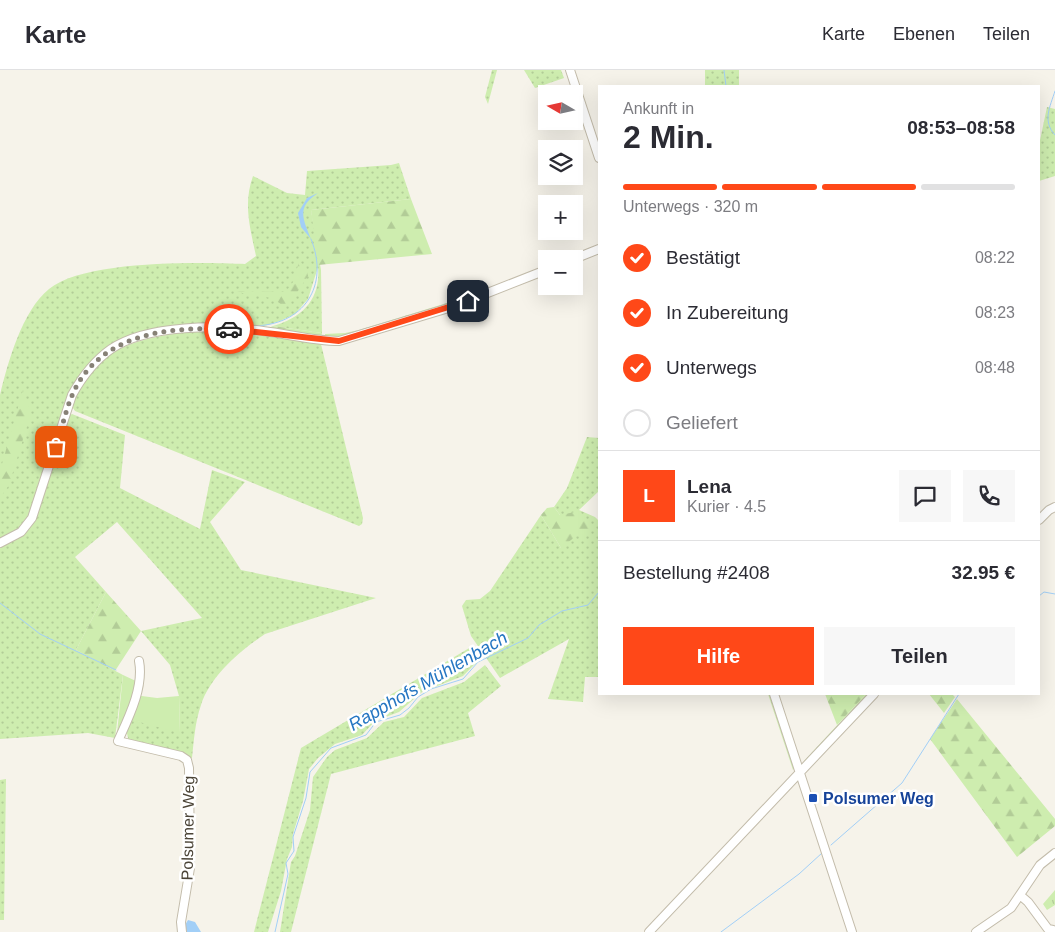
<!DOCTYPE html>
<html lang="de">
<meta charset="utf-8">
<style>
body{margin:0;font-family:Arial,sans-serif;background:#f7f7f7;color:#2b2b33;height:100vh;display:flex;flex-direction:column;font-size:19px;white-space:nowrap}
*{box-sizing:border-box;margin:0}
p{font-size:16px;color:#7c7c81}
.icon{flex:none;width:28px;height:28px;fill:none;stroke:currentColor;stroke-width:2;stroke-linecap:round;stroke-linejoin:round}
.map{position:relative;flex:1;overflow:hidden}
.side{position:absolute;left:598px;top:15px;width:442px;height:610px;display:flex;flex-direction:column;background:#fff;border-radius:0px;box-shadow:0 5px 20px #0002}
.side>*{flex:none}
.needle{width:32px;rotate:279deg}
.fabs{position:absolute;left:538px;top:15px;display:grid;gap:10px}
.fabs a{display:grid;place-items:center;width:45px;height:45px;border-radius:0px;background:#fff;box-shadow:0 5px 20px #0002;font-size:25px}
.pin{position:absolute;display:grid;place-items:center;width:42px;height:42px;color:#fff;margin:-21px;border-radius:10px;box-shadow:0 2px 8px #0006}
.courier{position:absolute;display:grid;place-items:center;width:50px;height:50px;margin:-25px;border:4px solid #ff4818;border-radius:50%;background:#fff;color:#222;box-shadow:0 1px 6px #0007}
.summary em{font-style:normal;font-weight:800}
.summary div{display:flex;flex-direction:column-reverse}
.summary{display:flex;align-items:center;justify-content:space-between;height:85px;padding:0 25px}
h1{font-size:32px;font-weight:800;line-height:38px}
.bar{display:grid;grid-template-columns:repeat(4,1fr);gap:8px 5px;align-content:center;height:60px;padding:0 25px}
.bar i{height:6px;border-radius:4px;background:#e1e1e2}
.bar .on{background:#ff4818}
.bar p{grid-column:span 4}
.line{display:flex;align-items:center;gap:12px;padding:0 25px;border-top:1px solid #e1e1e2}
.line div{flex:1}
.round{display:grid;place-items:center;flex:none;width:52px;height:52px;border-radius:0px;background:#f7f7f7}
ol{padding:0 25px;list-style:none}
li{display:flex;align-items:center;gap:15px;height:55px}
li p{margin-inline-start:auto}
li .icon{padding:5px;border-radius:50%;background:#ff4818;color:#fff;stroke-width:4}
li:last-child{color:#7c7c81}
li i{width:28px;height:28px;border:2px solid #e1e1e2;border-radius:50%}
.button{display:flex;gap:10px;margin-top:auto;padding:10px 25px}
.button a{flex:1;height:58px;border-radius:0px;background:#ff4818;color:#fff;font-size:20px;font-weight:800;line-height:58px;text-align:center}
.button a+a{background:#f7f7f7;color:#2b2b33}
header{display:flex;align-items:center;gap:30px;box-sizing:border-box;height:70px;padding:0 25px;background:#fff;border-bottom:1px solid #e1e1e2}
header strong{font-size:24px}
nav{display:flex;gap:28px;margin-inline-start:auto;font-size:18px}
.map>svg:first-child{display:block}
.grass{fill:url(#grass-dots)}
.forest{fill:url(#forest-firs)}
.park{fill:url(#park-tufts)}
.garden{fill:#ceedaf}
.water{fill:#a2cff7}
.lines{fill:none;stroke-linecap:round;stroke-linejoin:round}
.stream{stroke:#a2cff7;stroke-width:1}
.minor-casing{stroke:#c3bcab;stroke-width:10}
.minor{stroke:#fff;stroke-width:8}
.done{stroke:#878176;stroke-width:5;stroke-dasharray:0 9}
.route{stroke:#ff4818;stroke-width:6}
.transit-dot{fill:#1a4fb4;stroke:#fff;stroke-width:2}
.labels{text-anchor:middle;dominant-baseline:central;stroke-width:5;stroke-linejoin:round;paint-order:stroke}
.transit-label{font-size:16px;font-weight:bold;fill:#164399;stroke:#fff;text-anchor:start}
.street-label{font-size:16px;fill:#4b4437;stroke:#fff}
.water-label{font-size:18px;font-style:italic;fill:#2576c2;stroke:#fff}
</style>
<header>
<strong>Karte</strong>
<nav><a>Karte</a><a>Ebenen</a><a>Teilen</a></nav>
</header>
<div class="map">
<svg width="1055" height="862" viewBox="0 0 1055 862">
<defs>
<pattern id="grass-dots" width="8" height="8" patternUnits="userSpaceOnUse" patternTransform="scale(1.25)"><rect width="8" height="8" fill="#ceedaf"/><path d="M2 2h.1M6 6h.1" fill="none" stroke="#b2cc97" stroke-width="1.8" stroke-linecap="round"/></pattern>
<pattern id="forest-firs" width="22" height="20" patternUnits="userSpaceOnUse" patternTransform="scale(1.25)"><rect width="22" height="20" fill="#ceedaf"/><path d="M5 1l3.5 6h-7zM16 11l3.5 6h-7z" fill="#b2cc97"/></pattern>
<pattern id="park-tufts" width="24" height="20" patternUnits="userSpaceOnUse" patternTransform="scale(1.25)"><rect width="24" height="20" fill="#ceedaf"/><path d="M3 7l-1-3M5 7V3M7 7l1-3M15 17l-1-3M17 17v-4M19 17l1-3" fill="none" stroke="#b2cc97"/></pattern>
</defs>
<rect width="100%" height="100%" fill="#f6f3ea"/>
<path class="grass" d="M492 0H497L488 34 485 27Z
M524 0H561L564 8 535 18Z
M705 0H739V16H705Z
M1047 37 1055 39V106L1039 111V75Z
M399 93 411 129 311 140 321 200 322 263 273 256C302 248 321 229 318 197L308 229 295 244 280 251 261 257 173 258 110 277 79 308 29 448 18 461 0 472V325C8 292 22 241 49 219 84 190 199 192 245 194L256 186C250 157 243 134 253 106L287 123 305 125 307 101 391 95Z
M188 262C236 261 274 267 321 274L363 448 362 454 359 456 75 341 71 335C88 280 138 268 188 262Z
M72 344 125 365 120 418 200 459 212 400 245 412 210 452 241 500 376 528 265 564C241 580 210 606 201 635 195 652 194 670 192 688L129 672 126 659 130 649 180 662 179 626 170 595 141 561 202 548 117 452 75 487 106 522 76 580 123 605 115 668 88 663 0 669V476L15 470 23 464 68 346Z
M587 367 599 368V421L579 440 595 447 599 451V607H585L583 632 548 629 569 569 500 608 471 566 462 536 466 530 480 529 490 521 541 445 561 478 560 445 554 437 567 418Z
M471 577 480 589 463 606 422 622 399 642 375 651 362 665 335 674 318 688 309 699 303 731 293 764 292 777 287 789 281 821 268 862H254L301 678Z
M485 595 501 616 468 643 475 666 331 704 291 862H280L291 792 295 786 310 740 313 707 327 687 335 680 367 668 384 652 404 647 422 628 464 612Z
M768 624H771L795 697 793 700Z
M866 624H871L807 693 804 691Z
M6 709 4 850H0V710Z"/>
<path class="forest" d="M411 129 432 184 318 195 311 140Z
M299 192 306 196 308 206 294 227 283 236C267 222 256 229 237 221L286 222 293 212Z
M450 232 451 235 341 268H325V264L345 263 359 260Z
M273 256 322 263 321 269 266 259Z
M23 320 31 343 9 415 0 428V401Z
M554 437 560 445 575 442 590 456 587 465 576 466 561 478 541 445 547 438Z
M106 522 141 561 115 601 76 580Z
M825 624H866L837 655Z
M929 624H952L955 627 944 643Z
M957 629 1055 749V756L1017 787 930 669Z"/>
<path class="park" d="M1055 820V835L1047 840 1043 834Z"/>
<path class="garden" d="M123 605 138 612 134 625 157 628 179 626 180 663 125 648 117 663Z"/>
<path class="water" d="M318 123C297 137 302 147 311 169L301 157 298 143 307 128Z
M188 850 195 852 201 862H187L185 855Z"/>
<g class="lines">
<path class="stream" d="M724 0 726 16
M1055 21C1050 37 1042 51 1055 65
M252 256C304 256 330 216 311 169
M1039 526 1044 522 1055 524
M0 533 40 564 116 600
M831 775 902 713 959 624
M275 862 288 804 286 793 294 781 293 767 306 728 310 702 331 678 366 665 376 652 400 645 409 638 418 627 431 619 463 609 478 592 528 568 539 555 562 541 588 535 599 522
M721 862 799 804 822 783"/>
<g class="minor-casing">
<path id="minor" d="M570 0 599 88
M574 189 599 179
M1039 450 1049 440 1055 437
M0 473 21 462 32 448 72 325C82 307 94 291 111 279 148 254 220 255 263 261 288 264 313 271 339 271L452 237 546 200
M139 591C144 617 129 647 118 671L181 686 187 690 189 698 190 798 181 852 182 862
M774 624 852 862
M1021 826 1028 832 1048 859 1053 860
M649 862 874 624
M976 862 1011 838 1040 795 1055 783"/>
</g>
<use href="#minor" class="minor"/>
</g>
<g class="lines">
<path class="done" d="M56 377C63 356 67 331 79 312 111 261 174 257 229 259"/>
<path class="route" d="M229 259 339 271 468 231"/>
</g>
<rect class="transit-dot" x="808" y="723" width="10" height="10" rx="2.5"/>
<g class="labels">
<g class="transit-label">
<text x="823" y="728">Polsumer Weg</text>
</g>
<g class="street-label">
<text transform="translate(188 758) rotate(-89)">Polsumer Weg</text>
</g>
<g class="water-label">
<text transform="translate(428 611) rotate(-30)">Rapphofs Mühlenbach</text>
</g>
</g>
</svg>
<div class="fabs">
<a><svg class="needle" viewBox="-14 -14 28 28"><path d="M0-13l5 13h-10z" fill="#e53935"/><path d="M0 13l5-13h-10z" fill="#7c7c81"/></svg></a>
<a><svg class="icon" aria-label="layers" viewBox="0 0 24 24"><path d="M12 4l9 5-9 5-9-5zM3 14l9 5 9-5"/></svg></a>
<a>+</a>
<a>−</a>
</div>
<div class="pin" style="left:56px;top:377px;background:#ea580c"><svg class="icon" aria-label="bag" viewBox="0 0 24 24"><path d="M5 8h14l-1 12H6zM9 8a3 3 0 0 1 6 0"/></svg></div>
<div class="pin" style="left:468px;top:231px;background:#1f2937"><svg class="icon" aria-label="home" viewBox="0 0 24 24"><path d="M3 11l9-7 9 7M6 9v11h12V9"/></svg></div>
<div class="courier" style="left:229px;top:259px"><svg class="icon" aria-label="car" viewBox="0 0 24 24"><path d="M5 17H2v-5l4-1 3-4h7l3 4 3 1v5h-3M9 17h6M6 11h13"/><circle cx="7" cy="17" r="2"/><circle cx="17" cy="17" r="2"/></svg></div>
<section class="side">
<div class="summary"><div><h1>2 Min.</h1><p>Ankunft in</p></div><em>08:53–08:58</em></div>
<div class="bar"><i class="on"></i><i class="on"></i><i class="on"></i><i></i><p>Unterwegs · 320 m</p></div>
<ol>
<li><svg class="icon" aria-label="check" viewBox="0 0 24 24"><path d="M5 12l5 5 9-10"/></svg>Bestätigt<p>08:22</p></li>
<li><svg class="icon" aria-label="check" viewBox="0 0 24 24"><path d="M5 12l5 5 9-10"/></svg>In Zubereitung<p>08:23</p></li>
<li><svg class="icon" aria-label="check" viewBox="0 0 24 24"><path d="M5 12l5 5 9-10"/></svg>Unterwegs<p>08:48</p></li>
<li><i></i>Geliefert</li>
</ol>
<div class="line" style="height:90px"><b class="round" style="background:#ff4818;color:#fff">L</b><div><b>Lena</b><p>Kurier · 4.5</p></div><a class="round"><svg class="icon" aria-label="chat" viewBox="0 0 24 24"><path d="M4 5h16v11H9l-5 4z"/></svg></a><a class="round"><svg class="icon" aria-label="phone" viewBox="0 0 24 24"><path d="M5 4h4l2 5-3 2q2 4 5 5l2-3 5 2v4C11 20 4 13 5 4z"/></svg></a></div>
<div class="line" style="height:65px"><div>Bestellung #2408</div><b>32.95 €</b></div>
<div class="button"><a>Hilfe</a><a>Teilen</a></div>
</section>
</div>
